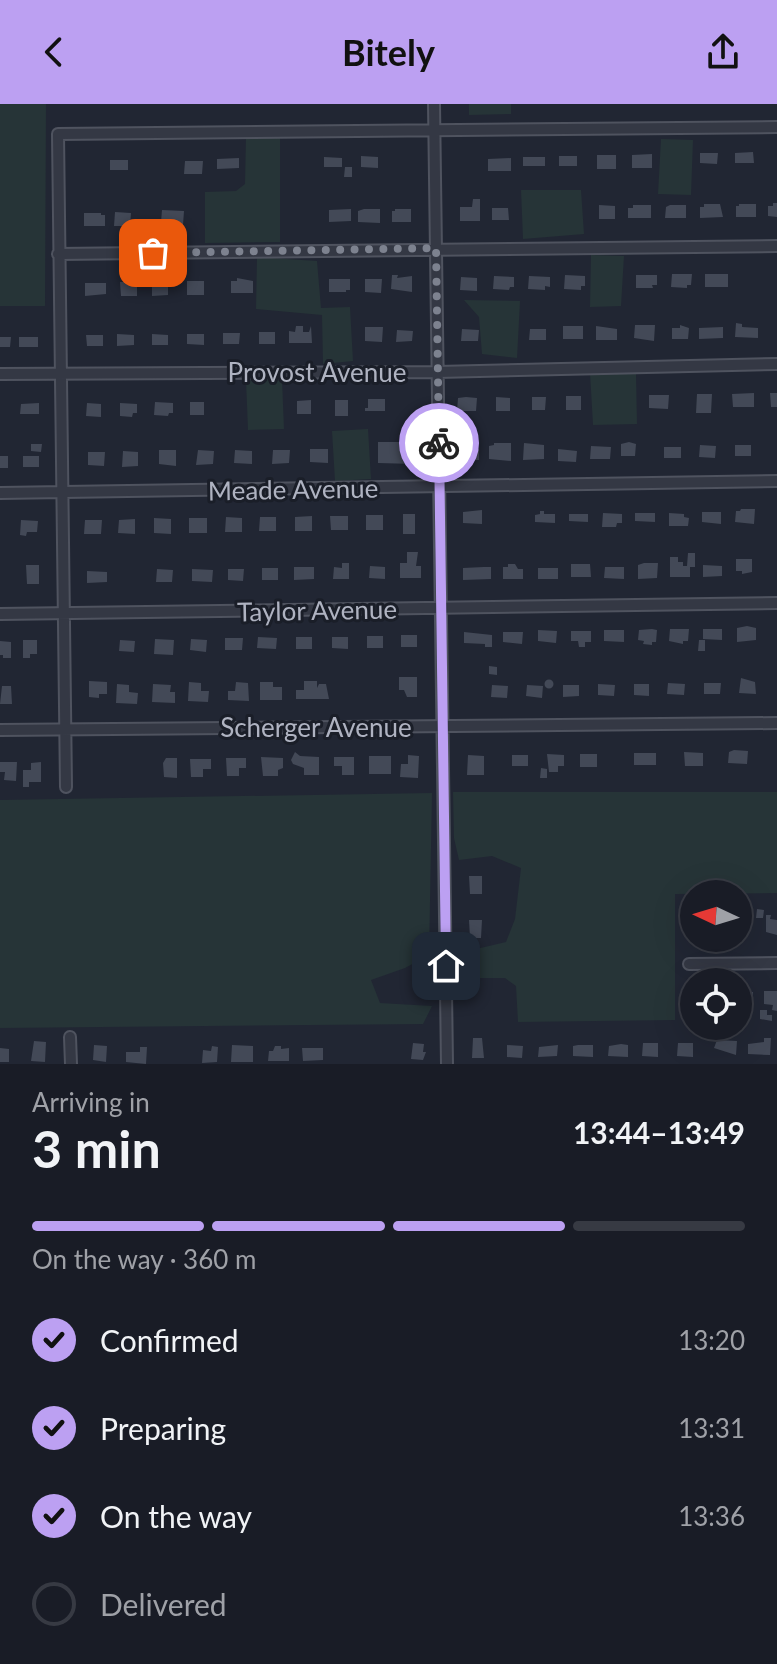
<!DOCTYPE html>
<meta charset="utf-8">
<style>
body{margin:0;font-family:Lato,sans-serif;background:#22252e;color:#f1f3f6;height:100vh;display:flex;flex-direction:column;font-size:30px;white-space:nowrap}
*{box-sizing:border-box;margin:0}
p{font-size:26px;color:#9fa1a7}
.icon{flex:none;width:44px;height:44px;fill:none;stroke:currentColor;stroke-width:2;stroke-linecap:round;stroke-linejoin:round}
.map{position:relative;height:960px;overflow:hidden}
.side{display:flex;flex-direction:column;background:#191c26;flex:1}
.side>*{flex:none}
.needle{width:52px;rotate:274deg}
.fabs{position:absolute;left:680px;top:776px;display:grid;gap:16px}
.fabs a{display:grid;place-items:center;width:72px;height:72px;border-radius:50%;background:#191c26;box-shadow:0 8px 32px #0002,0 0 0 2px #373a43;font-size:40px}
.pin{position:absolute;display:grid;place-items:center;width:68px;height:68px;color:#fff;margin:-34px;border-radius:16px;box-shadow:0 4px 12px #0006}
.courier{position:absolute;display:grid;place-items:center;width:80px;height:80px;margin:-40px;border:6px solid #bca0f2;border-radius:50%;background:#fff;color:#222;box-shadow:0 2px 10px #0007}
.summary em{font-style:normal;font-weight:700}
.summary div{display:flex;flex-direction:column-reverse}
.summary{display:flex;align-items:center;justify-content:space-between;height:136px;padding:0 32px}
h1{font-size:52px;font-weight:700;line-height:60px}
.bar{display:grid;grid-template-columns:repeat(4,1fr);gap:12px 8px;align-content:center;height:96px;padding:0 32px}
.bar i{height:10px;border-radius:6px;background:#373a43}
.bar .selected{background:#bca0f2}
.bar p{grid-column:span 4}
ol{padding:0 32px;list-style:none}
li{display:flex;align-items:center;gap:24px;height:88px}
li p{margin-inline-start:auto}
li .icon{padding:8px;border-radius:50%;background:#bca0f2;color:#111;stroke-width:4}
li:last-child{color:#9fa1a7}
li i{width:44px;height:44px;border:4px solid #373a43;border-radius:50%}
header{display:flex;justify-content:space-between;align-items:center;height:104px;padding:0 32px;background:#bca0f2;color:#111;font-size:36px;font-weight:700}
.map>svg:first-child{display:block}
.green{fill:#263437}
.building{fill:#434957}
.lines{fill:none;stroke-linecap:round;stroke-linejoin:round}
.minor-casing{stroke:#4f535f;stroke-width:14}
.minor{stroke:#343844;stroke-width:10}
.done{stroke:#7d828f;stroke-width:8;stroke-dasharray:0 14.4}
.route{stroke:#bca0f2;stroke-width:10}
.labels{text-anchor:middle;dominant-baseline:central;stroke-width:6;stroke-linejoin:round;paint-order:stroke}
.street-label{font-size:26px;fill:#afb3c1;stroke:#1a1e28}
</style>
<header><svg class="icon" aria-label="back" viewBox="0 0 24 24"><path d="M15 5l-7 7 7 7"/></svg>Bitely<svg class="icon" aria-label="share" viewBox="0 0 24 24"><path d="M12 15V3M7 8l5-5 5 5M5 13v7h14v-7"/></svg></header>
<div class="map">
<svg width="777" height="960" viewBox="0 0 777 960">
<rect width="100%" height="100%" fill="#212633"/>
<path class="green" d="M0 0H46L45 202H0Z
M469 0H511V10L469 11Z
M246 32H280V138L205 139V88L236 87 245 80Z
M661 35 693 36 691 91 658 90Z
M521 86H581L584 130 523 135Z
M591 151 624 152 621 202 590 203Z
M257 153 317 157 321 204 350 203 353 257 323 260 322 211 256 205Z
M464 196 520 197 517 254 482 250 479 213Z
M590 269 636 270 637 320 593 321Z
M282 275 284 325 248 326 246 276Z
M368 325 371 375 335 377 332 327Z
M453 688H777V789L675 790V916L518 918 516 882 505 874H452L455 850 506 838 515 815 521 764 492 752 459 756 454 734Z
M432 689 429 851 405 864 371 876 380 899 432 902 423 920 0 924V696Z"/>
<path class="building" d="M753 48 754 59H735V49Z
M700 49H718L717 60 700 59Z
M652 50V64H632V51Z
M597 51H616V65H597Z
M361 52 378 53V64L361 63Z
M559 52H577V62H559Z
M324 53 342 54V63H324Z
M523 53H545V62H523Z
M239 54V64L217 65V55Z
M511 54V67H488V55Z
M110 56H128V66H110Z
M185 57H203L202 70H184Z
M345 63H352V73H344Z
M473 95H480V117H460V103H472Z
M773 99H777V113L768 112V102H773Z
M704 100H720L723 113 700 114V103H704Z
M739 100H756V113H736V102H739Z
M599 101 615 102V115H599Z
M633 101H651V114H628V104H633Z
M670 101H686V114H665L666 103Z
M492 104H508L509 116H492Z
M351 105V117L329 118V106Z
M364 105H380V119L358 118V107Z
M395 105H411V118H392V107H395Z
M162 106 184 107 183 121 161 118Z
M115 108 131 109 130 122H114Z
M84 109H101V111H105V122H84Z
M672 170H692L691 181H687V184L671 183Z
M705 170H728V183H705Z
M392 171H398L397 174 412 172V188L391 185Z
M565 171 585 172V182H581V186L564 185Z
M636 171H657V181H652L653 184H636Z
M494 172 514 173V183H510L509 186 493 185Z
M529 172 550 173V183L545 182V186L528 185Z
M461 173 477 174V187L460 186Z
M237 174 253 177V189H231V177H237Z
M329 175H350V186H346V188H329Z
M365 175H382L381 189 365 188Z
M187 177H204V191H187Z
M120 178H137V192H121Z
M168 178V191L152 192V179Z
M85 179H106V190L85 192Z
M736 219 742 220V223L758 224V234L735 233Z
M635 221H655L654 237 634 234Z
M680 221 689 224 688 235H672V224H680Z
M296 222H303V228H309L311 222 312 239H289V227L295 228Z
M563 222H583V235H563Z
M596 222 617 225V236H596Z
M365 223H383L382 238 365 237Z
M723 223V234L699 235V224Z
M462 225 479 226 478 237H461Z
M530 225H546V236H529Z
M397 226 413 227 412 237 396 238Z
M259 228H275V240H259Z
M223 229H240L239 240H223Z
M117 230 134 231V241L117 242Z
M152 230 168 231V241H152Z
M187 230H204V241L187 240Z
M86 231H103V242H87Z
M0 233H11L10 243H0Z
M19 233H38V243H19Z
M754 289V303H733L732 290Z
M770 289H777V303H771Z
M697 290H712L711 309H696Z
M649 291H669L668 305 649 304Z
M566 292H581V306H566Z
M466 293 477 294 476 307H457L458 294Z
M496 293 510 294V307H496Z
M532 293H546L545 306H532Z
M368 295H385V307H365V304H368Z
M311 296V310H297V297Z
M335 296H348V312H335Z
M155 298 173 299V309H169L168 312 154 311Z
M190 298H204V311H190Z
M39 299V310H20L21 300Z
M87 299 101 300V313L86 312Z
M120 299 137 300V309H133L132 313 120 312Z
M378 338H414L417 354H414V360L378 359Z
M629 338 636 340 635 352H621V340Z
M494 339H511V357L489 355V342L494 341Z
M524 339 544 341V355L523 356Z
M31 340H42L41 348 31 347Z
M700 341 716 342 715 354 699 353Z
M735 341H751V352H735Z
M591 342 611 343 610 355H590Z
M664 343H681V354H664Z
M464 344 479 345V356L459 357V347H464Z
M310 345H328V359L310 358Z
M558 345 577 347 576 358 558 357Z
M159 346H176V362L159 360Z
M198 346 214 347 213 360 196 361Z
M235 346 252 347V360L234 359Z
M273 346H290L289 359 272 360Z
M123 347 138 348V362L122 363Z
M88 348H105L104 362 88 361Z
M0 352H8V364H0Z
M23 352H39V363H23Z
M741 405H755L754 420 735 418 736 407H740Z
M482 406V420L463 419V408Z
M540 407H544V410H555V419L535 418V411L540 410Z
M702 408H721V420L702 418Z
M603 409 622 410V419H617L616 423H602Z
M635 409H655V418L635 417Z
M669 409 684 410V413L689 414 688 422H669Z
M403 410H415V430H403Z
M569 410H588V418L569 417Z
M366 411H383V426H366Z
M312 412V427H295V413Z
M330 412H348V426H331Z
M226 413 242 414V428H225Z
M260 413H276V427H259Z
M154 414 171 415V430L154 429Z
M189 414H207V429H189Z
M135 415V430L118 429 119 416Z
M21 416 38 417 37 428H27L26 432 20 431Z
M85 416H102L101 430H84Z
M407 448H418L416 462H421V474H400V459H407Z
M688 449H695V463H690V473H670V453H678V458H683V462H687Z
M736 455H752V468L742 470V467H736Z
M342 459H349V475H333L334 463 342 464Z
M644 459H658L657 474 638 475V461Z
M508 460H515L518 465H523V475H503V463H508Z
M571 460H590L591 473H571Z
M26 461H39V480H27Z
M703 461 722 462V472L703 473Z
M370 462 385 463V475L369 474Z
M294 463H314V475L294 476Z
M484 463H491V475L463 476V464Z
M605 463H624V475L604 474Z
M262 464H278V476H262Z
M538 464H558V475H538Z
M157 465 173 466 172 478H156Z
M192 465 213 466 212 478 192 477Z
M228 465H244L243 477 228 476Z
M87 467 107 468V478L87 479Z
M747 522 756 524V536L737 538V524Z
M652 525 657 526 656 538H652V541L643 540 644 537 638 536 639 526Z
M670 525H689L688 537H683V540L669 537Z
M703 525H722V536L703 535Z
M538 526 557 527 556 539 538 537Z
M604 526H624V538L604 537Z
M571 527H591V538H585V543H579L578 537H571Z
M464 528 492 531V543H485V540L464 539Z
M503 528H523L522 540 503 538Z
M401 531H417V543H401Z
M367 532H383V544H367Z
M258 533 277 534 276 545 257 544Z
M296 533H312V545H296Z
M332 533H348V545L332 544Z
M225 534H243L242 546H225Z
M155 535 174 536 173 551 154 550Z
M191 535 207 536 206 548 190 546Z
M23 536H37V550H30V554H23Z
M120 536 135 537 134 548 119 547Z
M699 536H705V547H698Z
M0 537 11 538V554H3V551H0Z
M489 562 497 563V571L489 570Z
M399 573H417V593H407L404 586H399Z
M741 574 755 578 756 590 739 589Z
M544.5 580a4.5 4.5 0 1 1 9 0a4.5 4.5 0 1 1-9 0Z
M89 577 107 578V590H99V594L89 593Z
M304 577H317V584L319 580H326L329 595H296V586H304Z
M189 578 201 579V587H209L208 598 188 597Z
M236 578 248 579 249 597 228 596V587H235Z
M260 578H273V583H282V596H260Z
M668 579 685 580 684 591 667 590Z
M704 579H721L720 590H704Z
M117 580 129 581V588L138 589 137 600 116 599Z
M153 580 171 581 170 588H175V599L152 598Z
M598 580 615 581 614 592 598 591Z
M634 580H649V592L634 591Z
M492 581 508 582 507 594 491 593Z
M527 581 543 582 542 594 526 592Z
M563 581H579V592L563 593Z
M2 582H11L12 600H0Z
M734 646 748 647 747 660 728 659 729 648Z
M295 648 300 652 319 653V671H304V664L293 660 291 656Z
M684 648 703 649V662H685Z
M634 649H656V661H634Z
M547 650 564 651V662H558V668H549Z
M580 650H597V663H580Z
M408 651 419 652 418 674 400 673 401 660H408Z
M468 651 484 652V671H467Z
M512 651H528V662H512Z
M369 652H391V670H369Z
M261 653 283 654V664L278 666V672H263Z
M334 653H354V671H342V662H334Z
M166 654H177V674L164 673 163 659Z
M226 654H246V664H239V672H227Z
M190 655H211V665H203V673H191Z
M0 658H17L16 677 4 676 5 668H0Z
M41 658V678H29V683H23V666H31V659Z
M541 664 547 665V674H540Z
M469 772H482V790H470Z
M757 805 764 806 763 814H756Z
M766 811H771L770 815 777 816V831L766 828Z
M738 813H746V826H738Z
M469 816H482L481 834H470Z
M740 887 753 888 752 902H738Z
M764 887H777V907L772 906 773 901 764 900Z
M760 906H767V911H772V917L760 915Z
M473 934H482L484 954H472Z
M764 934H771L770 951 748 950V940L764 938Z
M717 936 737 937 736 951 714 944Z
M34 937 46 938 45 958 31 957Z
M413 939 424 940 423 948H426L423 956 411 955Z
M643 939H658V953L642 952Z
M678 939H693V953L677 952Z
M621 940 628 941V953L608 952 609 942Z
M94 941 107 942 106 958 93 956Z
M232 941 253 942V958H231Z
M507 941 523 942 522 954 507 953Z
M558 941 557 952 538 953 539 943Z
M578 941H593V953L573 952V942Z
M212 942 218 943 217 958 202 959 203 946 211 947Z
M275 942H281V945L289 944V957H268L269 947H273Z
M140 943H147L146 960 126 958V948H140Z
M0 944 9 945V958H0Z
M302 944H323V956L303 957Z"/>
<g class="lines">
<g class="minor-casing">
<path id="minor" d="M434 0 447 960
M58 150 777 142
M0 270 438 268 777 260
M0 389 777 377
M0 510 777 499
M0 626 777 619
M66 683 58 30 777 23
M689 860 777 859
M70 933 71 960"/>
</g>
<use href="#minor" class="minor"/>
</g>
<g class="lines">
<path class="done" d="M153 149 436 144 439 339"/>
<path class="route" d="M439 339 446 862"/>
</g>
<g class="labels">
<g class="street-label">
<text x="317" y="268">Provost Avenue</text>
<text transform="translate(293 385) rotate(-1)">Meade Avenue</text>
<text transform="translate(317 506) rotate(-1)">Taylor Avenue</text>
<text x="316" y="623">Scherger Avenue</text>
</g>
</g>
</svg>
<div class="fabs">
<a><svg class="needle" viewBox="-14 -14 28 28"><path d="M0-13l5 13h-10z" fill="#e53935"/><path d="M0 13l5-13h-10z" fill="#9fa1a7"/></svg></a>
<a><svg class="icon" aria-label="locate" viewBox="0 0 24 24"><circle cx="12" cy="12" r="6"/><path d="M12 2v4M12 18v4M2 12h4M18 12h4"/></svg></a>
</div>
<div class="pin" style="left:153px;top:149px;background:#ea580c"><svg class="icon" aria-label="bag" viewBox="0 0 24 24"><path d="M5 8h14l-1 12H6zM9 8a3 3 0 0 1 6 0"/></svg></div>
<div class="pin" style="left:446px;top:862px;background:#1f2937"><svg class="icon" aria-label="home" viewBox="0 0 24 24"><path d="M3 11l9-7 9 7M6 9v11h12V9"/></svg></div>
<div class="courier" style="left:439px;top:339px"><svg class="icon" aria-label="bike" viewBox="0 0 24 24"><circle cx="6" cy="16" r="4"/><circle cx="18" cy="16" r="4"/><path d="M6 16l4-8h5l3 8M10 8l3 8H6M13 5h3"/></svg></div>
</div>
<section class="side">
<div class="summary"><div><h1>3 min</h1><p>Arriving in</p></div><em>13:44–13:49</em></div>
<div class="bar"><i class="selected"></i><i class="selected"></i><i class="selected"></i><i></i><p>On the way · 360 m</p></div>
<ol>
<li><svg class="icon" aria-label="check" viewBox="0 0 24 24"><path d="M5 12l5 5 9-10"/></svg>Confirmed<p>13:20</p></li>
<li><svg class="icon" aria-label="check" viewBox="0 0 24 24"><path d="M5 12l5 5 9-10"/></svg>Preparing<p>13:31</p></li>
<li><svg class="icon" aria-label="check" viewBox="0 0 24 24"><path d="M5 12l5 5 9-10"/></svg>On the way<p>13:36</p></li>
<li><i></i>Delivered</li>
</ol>
</section>
